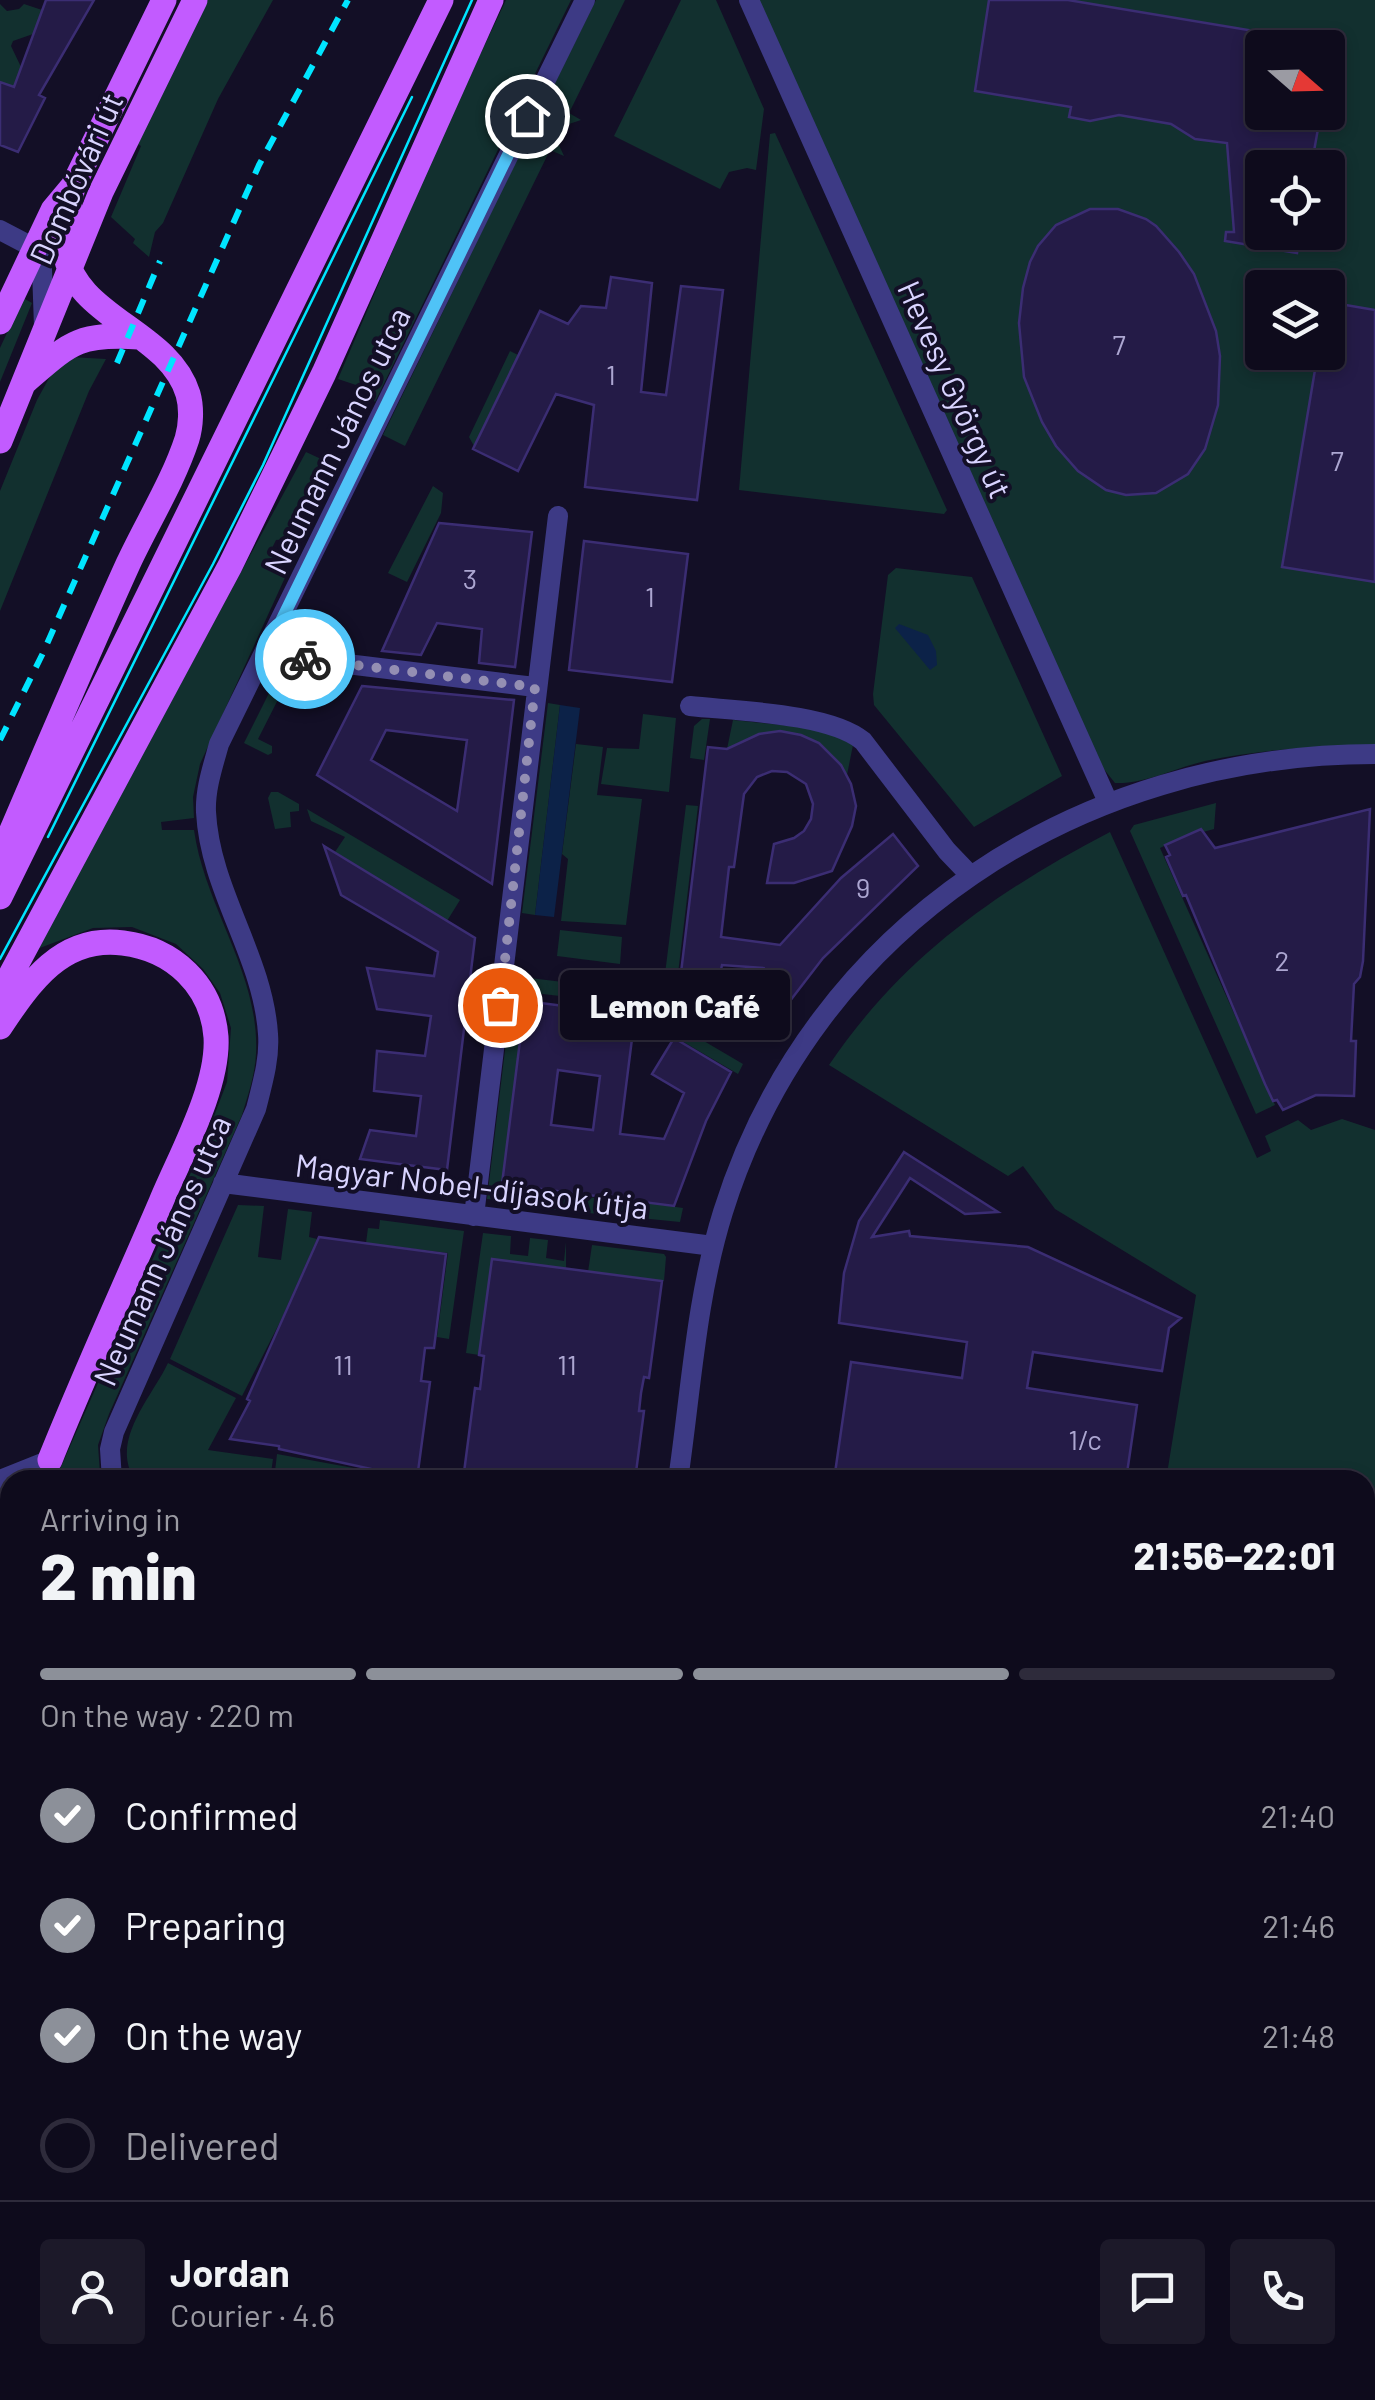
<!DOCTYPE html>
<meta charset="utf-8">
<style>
body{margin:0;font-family:Barlow,sans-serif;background:#1c1929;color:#f1f3f6;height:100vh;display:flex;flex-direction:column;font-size:38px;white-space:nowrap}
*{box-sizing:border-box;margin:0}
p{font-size:32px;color:#9b9ba3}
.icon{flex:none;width:55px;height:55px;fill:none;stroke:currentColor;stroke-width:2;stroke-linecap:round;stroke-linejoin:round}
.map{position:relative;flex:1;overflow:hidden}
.side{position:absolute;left:0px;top:1470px;width:1375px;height:930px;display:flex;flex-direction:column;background:#0e0b1c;border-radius:30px 30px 0 0;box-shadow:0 5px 15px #0003,0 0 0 2px #2e2b3b}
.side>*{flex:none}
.needle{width:65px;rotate:110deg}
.buttons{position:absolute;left:1245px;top:30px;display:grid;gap:20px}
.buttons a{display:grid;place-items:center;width:100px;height:100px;border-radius:10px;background:#0e0b1c;box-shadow:0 5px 15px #0003,0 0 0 2px #2e2b3b;font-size:50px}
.pin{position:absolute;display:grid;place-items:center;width:85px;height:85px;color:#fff;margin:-42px;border:5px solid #fff;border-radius:50%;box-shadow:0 2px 10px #0007}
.courier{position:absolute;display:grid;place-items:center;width:100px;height:100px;margin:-50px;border:8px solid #4fc3f7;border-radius:50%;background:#fff;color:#222;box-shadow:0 2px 12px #0007}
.bubble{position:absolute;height:70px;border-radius:10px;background:#0e0b1c;box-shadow:0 5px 15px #0003,0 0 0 2px #2e2b3b;font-size:32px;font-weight:800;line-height:70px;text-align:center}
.headline em{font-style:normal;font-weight:800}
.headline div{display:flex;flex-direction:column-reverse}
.headline{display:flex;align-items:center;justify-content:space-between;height:170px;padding:0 40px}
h1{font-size:65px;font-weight:800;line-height:75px}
.bar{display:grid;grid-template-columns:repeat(4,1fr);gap:15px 10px;align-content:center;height:120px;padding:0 40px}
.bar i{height:12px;border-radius:8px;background:#2e2b3b}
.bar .current{background:#8c9099}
.bar p{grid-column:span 4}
.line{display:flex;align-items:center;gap:25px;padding:0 40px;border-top:2px solid #2e2b3b}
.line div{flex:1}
.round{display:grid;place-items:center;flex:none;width:105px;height:105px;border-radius:10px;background:#1c1929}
ol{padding:0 40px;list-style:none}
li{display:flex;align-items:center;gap:30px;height:110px}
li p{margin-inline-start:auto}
li .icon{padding:10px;border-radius:50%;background:#8c9099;color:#fff;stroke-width:4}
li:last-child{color:#9b9ba3}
li i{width:55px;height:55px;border:5px solid #2e2b3b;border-radius:50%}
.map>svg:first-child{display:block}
.green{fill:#12302f;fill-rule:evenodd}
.water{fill:#0c2248}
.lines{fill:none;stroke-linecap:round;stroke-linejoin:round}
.stream{stroke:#0c2248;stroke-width:6}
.building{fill:#241b47;stroke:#3b2d73;stroke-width:2.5;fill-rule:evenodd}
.minor{stroke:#3d3a85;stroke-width:20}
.major{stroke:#c25bff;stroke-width:25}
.tram{stroke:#00e5ff;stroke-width:2.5}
.rail{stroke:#00e5ff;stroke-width:6;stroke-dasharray:15 12;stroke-linecap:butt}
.done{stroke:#948fb3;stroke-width:10;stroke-dasharray:0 18}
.route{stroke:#4fc3f7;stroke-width:12}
.labels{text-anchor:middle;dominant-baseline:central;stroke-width:8;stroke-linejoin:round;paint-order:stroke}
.number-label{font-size:28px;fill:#aca6d1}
.street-label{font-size:32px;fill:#d9d4ff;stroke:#130f26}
</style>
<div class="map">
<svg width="1375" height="2400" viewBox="0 0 1375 2400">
<rect width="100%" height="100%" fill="#130f26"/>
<path class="green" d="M208 0H273L218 99 163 223 155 232 149 257 133 243 135 239 111 217 141 146 136 143Z
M506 0H571L375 402 362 387 338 379 443 133Z
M596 0H625L569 113 581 120 566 125 548 114 547 99Z
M681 0H716L764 109 756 170 747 168 729 172 720 189 614 136Z
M758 0H1375V746C1318 746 1262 749 1205 761 1175 768 1146 784 1115 783L1099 763ZM1262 48H1328V112H1262ZM1262 168H1328V232H1262ZM1262 288H1328V352H1262Z
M0 4 7 11 19 9 24 4 42 10 33 34 13 41 11 46 21 67 14 87 0 82Z
M775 133 947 510 944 514 739 490 770 134Z
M538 134 558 143 564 156 550 150 405 446 383 435 524 145Z
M23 298 32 303 0 382V348Z
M510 351 518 355 474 446 469 437Z
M70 357 106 359 89 391 0 611V491L37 400 54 369Z
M306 452 332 464 298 538 276 540 270 552 280 567 288 571 200 764 193 797 194 818 161 822 162 830H194C205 908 260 974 256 1054 255 1075 248 1095 242 1115L109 1414 98 1445 100 1473 88 1476 60 1469 203 1145 227 1082 231 1028 220 993 203 969 176 944 132 927 93 928 37 949Z
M433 486 443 493 441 513 407 582 388 573Z
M896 568 972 577 1062 776 974 827 874 705 873 694 888 575Z
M281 669 313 675 307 676 305 681 291 674 258 739 272 746V753L268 755 244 743Z
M548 703 560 705 535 915 522 913Z
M643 714 676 718 669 792 601 784 607 748 639 749Z
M702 719H710L704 760 690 758 694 726Z
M733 720 822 729 853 745 847 775C821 729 771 721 727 749Z
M576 744 603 747 597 795 642 799 626 925 561 921 568 859 562 854Z
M271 792H278L299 804V811L290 812 291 827 275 829 268 798Z
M1216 803 1214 829 1203 832 1201 828 1160 848 1275 1105 1256 1114 1130 831 1134 825Z
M686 805 698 806 675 999 664 982Z
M307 809 460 900 447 921 335 852 345 837 311 821Z
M1110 832 1257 1158 1271 1151 1265 1136 1298 1120 1311 1130 1342 1119 1375 1130V1617L1365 1616V1480H1166L1196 1295 1055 1209 1023 1166 1008 1176 829 1065C902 957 997 891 1110 832Z
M560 930 622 937 620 964 557 956Z
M514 976 587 985 584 1009 559 1006 560 996 534 993 532 1002H525L524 1009H514L513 1013 523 1014V1020L512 1019 511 1023 522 1025 502 1184 499 1200 487 1199Z
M680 1027 743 1064 738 1074 675 1037Z
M525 1190 613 1200 610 1215 523 1207Z
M621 1199 683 1208 680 1222 620 1216Z
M238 1205 264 1206 258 1257 281 1260 288 1209 312 1212 309 1237 317 1239 280 1322 242 1396 170 1359Z
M380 1220 464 1231 449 1339 437 1337 448 1253 366 1243 368 1228 379 1229Z
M483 1233 511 1236 510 1254 528 1256 530 1238 548 1240 546 1258 564 1261 566 1242V1269L492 1259 479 1355 466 1353Z
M592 1245 664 1254 666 1257 664 1281 588 1272Z
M168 1363 236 1398 208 1450 273 1459 270 1480H135C109 1441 152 1397 168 1363Z
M277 1454 419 1480H274Z
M1365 1711 1375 1712V1756L1365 1755Z"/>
<path class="water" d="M899 624 928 635 936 651 937 665 930 670 895 628Z
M560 705 580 708 554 917 535 915Z
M0 1627 10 1630V2390H1365V1886L1375 1888V2400H0Z"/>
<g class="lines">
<path class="stream" d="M5 1605 10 1589"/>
</g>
<path class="building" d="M46 0H94L39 95 45 98 18 152 0 145V82L14 87Z
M989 0H1068L1302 39V48H1262V112H1321L1311 168H1262V232H1300L1297 253 1225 241 1226 232H1234L1227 143 1195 139 1171 124 1119 115 1090 121 1069 117 1071 107 975 91Z
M1090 209H1118L1146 219 1156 226 1179 252 1194 274 1216 331 1220 356 1218 405 1205 449 1188 474 1156 493 1126 495 1106 490 1078 471 1056 446 1042 422 1024 377 1019 323 1023 288 1030 262 1038 246 1056 225Z
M611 277 652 283 641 392 666 395 681 286 723 290 697 500 585 487 594 405 556 394 518 471 473 449 540 311 568 324 581 306 606 308Z
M1328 302 1375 310V582L1282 567 1318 352H1328Z
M439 523 532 532 515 667 479 663 482 629 437 623 421 655 382 651Z
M584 541 688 554 672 682 569 670Z
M362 686 514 700 492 884 317 775ZM386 730 467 740 457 811 371 760Z
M780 731 801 735 819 743 841 765 851 784 856 806 852 826 832 871 794 883H767L774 844 794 838 804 831 811 819 813 804 806 784 787 772 772 771 757 777 744 794 734 867H729L721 937 780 945 841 878 893 834 918 866 823 958 763 1036 730 1014 763 968 722 965 718 984 680 981 708 747 727 749 759 734Z
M1370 809 1363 961 1360 977 1354 984 1351 1041H1356L1354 1096 1316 1095 1283 1110 1277 1100 1273 1101 1265 1084 1186 895 1183 896 1166 857 1170 855 1165 845 1201 829 1215 848Z
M324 846 475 938 447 1170 360 1159 370 1130 416 1136 421 1096 374 1091 377 1051 425 1056 431 1016 377 1009 367 968 434 976 438 952 341 895Z
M525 1001 635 1015 620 1134 664 1139 684 1093 652 1074 674 1038 731 1072 706 1121 674 1206 502 1184ZM558 1070 600 1076 593 1130 551 1125Z
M904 1152 998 1212 965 1214 910 1178 872 1237 909 1231 910 1236 1028 1247 1181 1318 1169 1328 1162 1371 1033 1352 1027 1388 1137 1405 1126 1480H834L851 1362 962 1378 967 1342 839 1323 844 1273 859 1221Z
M319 1237 446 1254 434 1348H425L421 1381 430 1382 417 1479 279 1449V1446L230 1439 250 1401 247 1399Z
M492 1259 662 1281 649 1378 644 1377 641 1393 639 1411H644L635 1480H463L475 1388 480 1389 484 1356 479 1355Z"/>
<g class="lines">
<path class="minor" d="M749 0 1108 802
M0 230 46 254
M36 248 42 269 44 327
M265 654 535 687
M690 706C735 711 829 713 863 741L947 851 970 875
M223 1183 713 1246
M474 1216 558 516
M0 1480 50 1460
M112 1480 110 1449 114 1432 256 1109C262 1085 270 1059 268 1034 263 956 210 891 206 812 205 789 213 766 219 744L585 0
M678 1480C691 1391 696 1298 723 1212 813 924 1081 754 1375 754
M1365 1774 1375 1775"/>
<path class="major" d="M0 322 53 210 73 186 164 0
M26 381C70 343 78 333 139 337
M0 441 101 192 195 0
M0 858C42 760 84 661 128 564 147 523 173 482 187 439 191 426 192 408 188 394 168 329 71 318 64 246 62 226 70 205 73 186
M0 897 441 0
M0 995 230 566 324 373 491 0
M0 1027C30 982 62 935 123 943 173 949 212 985 216 1037 219 1087 180 1156 161 1202 124 1288 85 1373 50 1460
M0 1524 10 1531
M0 1558 10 1561
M1365 1836 1375 1837"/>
<path class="tram" d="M48 837 412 97
M0 959 213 564 263 465 472 0"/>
<path class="rail" d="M117 363 160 261
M0 740 42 655 259 165 348 0"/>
</g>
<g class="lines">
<path class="done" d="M305 659 535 687 500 1005"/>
<path class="route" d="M305 659 265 654 527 116"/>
</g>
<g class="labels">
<g class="number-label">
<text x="1119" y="344">7</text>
<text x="611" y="374">1</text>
<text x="1337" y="460">7</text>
<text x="470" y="578">3</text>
<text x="650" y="596">1</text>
<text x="863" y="887">9</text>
<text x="1282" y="960">2</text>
<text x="343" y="1364">11</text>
<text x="567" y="1364">11</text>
<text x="1085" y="1439">1/c</text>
</g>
<g class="street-label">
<text transform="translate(75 178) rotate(-66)">Dombóvári út</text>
<text transform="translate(956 389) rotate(66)">Hevesy György út</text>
<text transform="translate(336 440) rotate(-64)">Neumann János utca</text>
<text transform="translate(472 1185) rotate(7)">Magyar Nobel-díjasok útja</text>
<text transform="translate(161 1250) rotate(-66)">Neumann János utca</text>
</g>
</g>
</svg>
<div class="buttons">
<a><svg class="needle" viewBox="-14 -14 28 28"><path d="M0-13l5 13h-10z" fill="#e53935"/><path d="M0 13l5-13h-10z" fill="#9b9ba3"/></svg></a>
<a><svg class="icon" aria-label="locate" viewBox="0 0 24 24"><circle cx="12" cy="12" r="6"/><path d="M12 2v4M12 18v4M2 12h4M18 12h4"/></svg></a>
<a><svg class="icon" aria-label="layers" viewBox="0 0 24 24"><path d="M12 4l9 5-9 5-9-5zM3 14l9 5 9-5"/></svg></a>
</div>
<div class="pin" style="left:500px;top:1005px;background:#ea580c"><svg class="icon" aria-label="bag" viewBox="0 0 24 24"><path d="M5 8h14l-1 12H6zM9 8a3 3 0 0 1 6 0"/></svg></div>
<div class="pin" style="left:527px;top:116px;background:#1f2937"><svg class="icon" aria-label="home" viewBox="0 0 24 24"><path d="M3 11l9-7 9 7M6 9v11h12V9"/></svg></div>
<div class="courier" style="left:305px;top:659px"><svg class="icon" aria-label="bike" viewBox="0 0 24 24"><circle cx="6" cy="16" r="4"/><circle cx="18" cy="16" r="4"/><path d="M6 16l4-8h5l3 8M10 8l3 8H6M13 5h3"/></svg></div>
<div class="bubble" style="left:560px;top:970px;width:230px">Lemon Café</div>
<section class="side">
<div class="headline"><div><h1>2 min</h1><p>Arriving in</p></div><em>21:56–22:01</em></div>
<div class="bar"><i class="current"></i><i class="current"></i><i class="current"></i><i></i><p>On the way · 220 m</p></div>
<ol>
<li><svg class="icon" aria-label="check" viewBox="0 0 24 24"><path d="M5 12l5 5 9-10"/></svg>Confirmed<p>21:40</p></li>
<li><svg class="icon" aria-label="check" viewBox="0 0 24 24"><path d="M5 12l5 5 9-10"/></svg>Preparing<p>21:46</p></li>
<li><svg class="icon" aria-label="check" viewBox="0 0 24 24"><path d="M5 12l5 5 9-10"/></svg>On the way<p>21:48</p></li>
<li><i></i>Delivered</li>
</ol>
<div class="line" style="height:180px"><a class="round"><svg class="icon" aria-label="person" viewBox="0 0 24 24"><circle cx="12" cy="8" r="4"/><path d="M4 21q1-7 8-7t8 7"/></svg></a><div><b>Jordan</b><p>Courier · 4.6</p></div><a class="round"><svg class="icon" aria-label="chat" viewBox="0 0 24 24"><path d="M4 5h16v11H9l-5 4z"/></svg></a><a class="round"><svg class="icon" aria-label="phone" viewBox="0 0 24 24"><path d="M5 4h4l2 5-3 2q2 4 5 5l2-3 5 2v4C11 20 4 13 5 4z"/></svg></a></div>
</section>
</div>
